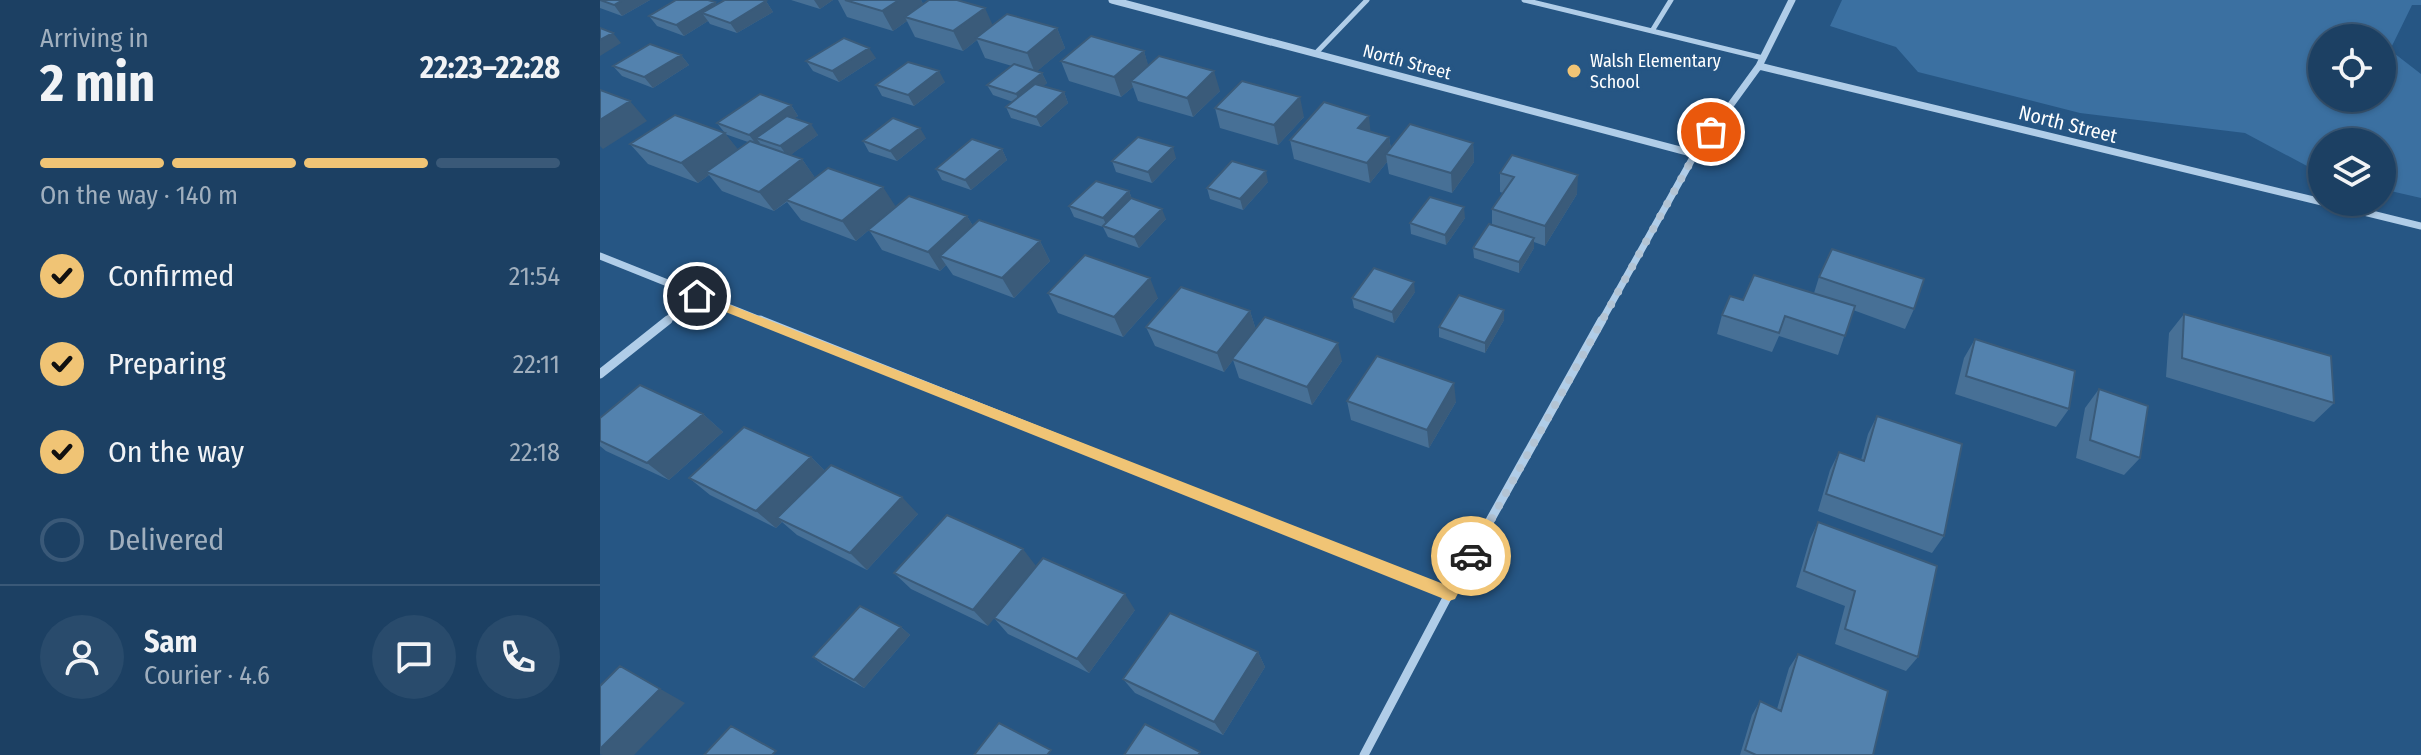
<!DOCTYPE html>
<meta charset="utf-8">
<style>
body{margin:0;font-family:"Fira Sans Condensed",sans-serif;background:#294b6c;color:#f1f3f6;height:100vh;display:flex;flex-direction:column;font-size:30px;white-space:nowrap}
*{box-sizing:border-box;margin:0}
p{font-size:26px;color:#a0afbe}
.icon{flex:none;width:44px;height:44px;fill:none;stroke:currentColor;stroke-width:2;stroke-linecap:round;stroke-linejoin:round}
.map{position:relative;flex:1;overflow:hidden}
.details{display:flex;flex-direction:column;background:#1c4063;width:600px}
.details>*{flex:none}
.buttons{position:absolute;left:1708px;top:24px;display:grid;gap:16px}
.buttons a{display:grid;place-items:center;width:88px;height:88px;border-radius:50%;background:#1c4063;box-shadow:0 2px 6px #0004,0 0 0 2px #3a5978;font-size:40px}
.pin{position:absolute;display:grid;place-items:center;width:68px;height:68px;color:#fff;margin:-34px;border:4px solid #fff;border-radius:50%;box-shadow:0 2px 8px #0007}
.courier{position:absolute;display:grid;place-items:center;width:80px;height:80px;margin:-40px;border:6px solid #f0c475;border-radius:50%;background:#fff;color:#222;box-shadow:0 2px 10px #0007}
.head em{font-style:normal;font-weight:700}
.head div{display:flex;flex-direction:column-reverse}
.head{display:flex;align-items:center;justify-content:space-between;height:136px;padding:0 40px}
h1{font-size:52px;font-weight:700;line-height:60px}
.bar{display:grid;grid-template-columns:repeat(4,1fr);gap:12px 8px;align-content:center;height:96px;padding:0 40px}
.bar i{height:10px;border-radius:6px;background:#3a5978}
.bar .selected{background:#f0c475}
.bar p{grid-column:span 4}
.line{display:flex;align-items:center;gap:20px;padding:0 40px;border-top:2px solid #3a5978}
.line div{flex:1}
.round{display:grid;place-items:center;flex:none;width:84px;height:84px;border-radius:42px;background:#294b6c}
ol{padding:0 40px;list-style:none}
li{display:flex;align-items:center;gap:24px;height:88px}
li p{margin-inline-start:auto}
li .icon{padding:8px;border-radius:50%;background:#f0c475;color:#111;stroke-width:4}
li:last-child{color:#a0afbe}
li i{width:44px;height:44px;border:4px solid #3a5978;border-radius:50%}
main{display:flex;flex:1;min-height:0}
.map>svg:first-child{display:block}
.green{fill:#3b70a1;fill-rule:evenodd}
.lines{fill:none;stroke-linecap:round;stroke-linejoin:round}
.lane{stroke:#b0cde8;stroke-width:5}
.street-far1{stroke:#b0cde8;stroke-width:7}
.street{stroke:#b0cde8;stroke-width:9}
.wall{fill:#477096;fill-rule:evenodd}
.shaded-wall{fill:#3a5b7a}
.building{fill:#5382ae;stroke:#3a5b7a;stroke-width:2}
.route{fill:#f0c475}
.done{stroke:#b3c4d4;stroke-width:8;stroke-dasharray:0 14.4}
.poi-dot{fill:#f0c475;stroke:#265684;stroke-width:3}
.labels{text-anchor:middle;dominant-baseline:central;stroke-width:7;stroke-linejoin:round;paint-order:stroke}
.far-poi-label{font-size:18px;fill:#fff;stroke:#265684;text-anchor:start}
.far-street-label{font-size:18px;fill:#fff;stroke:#265684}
.street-label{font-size:20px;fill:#fff;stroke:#265684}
</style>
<main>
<section class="details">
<div class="head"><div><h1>2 min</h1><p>Arriving in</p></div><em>22:23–22:28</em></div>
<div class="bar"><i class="selected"></i><i class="selected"></i><i class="selected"></i><i></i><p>On the way · 140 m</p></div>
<ol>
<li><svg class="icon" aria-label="check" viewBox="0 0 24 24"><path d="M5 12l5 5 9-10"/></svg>Confirmed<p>21:54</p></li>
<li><svg class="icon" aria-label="check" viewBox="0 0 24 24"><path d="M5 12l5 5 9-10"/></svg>Preparing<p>22:11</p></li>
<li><svg class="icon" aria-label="check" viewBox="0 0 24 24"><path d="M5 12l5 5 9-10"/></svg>On the way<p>22:18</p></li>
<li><i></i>Delivered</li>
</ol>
<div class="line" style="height:144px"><a class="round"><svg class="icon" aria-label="person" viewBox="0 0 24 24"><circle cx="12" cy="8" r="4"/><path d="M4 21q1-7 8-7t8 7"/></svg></a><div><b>Sam</b><p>Courier · 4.6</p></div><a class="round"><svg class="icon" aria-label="chat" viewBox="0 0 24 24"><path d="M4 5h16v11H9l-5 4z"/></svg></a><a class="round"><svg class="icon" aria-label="phone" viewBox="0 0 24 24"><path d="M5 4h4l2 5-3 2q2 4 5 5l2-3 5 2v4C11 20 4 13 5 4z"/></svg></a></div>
</section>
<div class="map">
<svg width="1821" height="755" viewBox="0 0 1821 755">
<rect width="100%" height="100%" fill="#265684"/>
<path class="green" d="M1242 0H1821V5H1812L1790 50 1821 74V198L1782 189V142H1722V174L1645 133 1480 113 1318 72 1296 47 1230 26ZM1722 38H1782V98H1722Z"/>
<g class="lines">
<path class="lane" d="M924 0 1052 31
M1071 0 1052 31 1163 58
M715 54 767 0"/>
<path class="street-far1" d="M512 0 1095 154
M1159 66 1722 202
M1723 202 1821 226
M0 256 165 322
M65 322 97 296
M1001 322 1095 154 1159 66 1192 0"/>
<path class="street" d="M160 320 849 594
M0 374 68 320
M764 755 849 594 1002 320"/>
</g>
<path class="wall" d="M0 0H50L22 16 0 8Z
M191 0H233L220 9Z
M238 0H321L323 4 393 25 457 28 465 48 437 71 442 73 447 83 443 86 464 92 468 103 441 127 411 118 406 107 413 102 393 95 387 85 412 66 385 58 377 40 363 51 315 37 307 21 293 31 247 17Z
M166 1 173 12 137 33 110 24 108 21 84 36 57 26 49 16 115 2 117 5Z
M544 51 548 66 620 91 593 117 538 101 533 87 521 97 469 81 461 61Z
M81 55 89 65 53 88 22 76 13 66Z
M276 58 239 82 213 71 206 61Z
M345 82 314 106 282 96 276 85Z
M191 105 198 116 194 118 218 135 190 155 202 159 215 178 296 207 367 216 373 226 440 241 450 261 414 298 353 275 346 265 340 271 282 250 269 230 256 241 201 220 187 202 174 211 122 191 109 175 98 183 48 164 30 144 124 132 117 123ZM125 134 148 142 138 150Z
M615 108 704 117 678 145 620 128Z
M771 132 789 137 791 149 873 143 874 162 852 193 789 174 787 162 770 183 694 159 690 140Z
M326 138 297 161 269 152 263 141Z
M402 149 407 160 371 190 342 180 336 169Z
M576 158 552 183 516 172 512 161Z
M900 173 977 194 945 246 934 242V248L919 273 874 258 873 248 892 224V209L903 193 900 192Z
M668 182 643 210 610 199 607 188Z
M529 191 532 199 566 219 539 248 508 237 503 227 474 217 469 206Z
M865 218 846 245 811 234 810 223Z
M1219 277 1314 309 1305 329 1253 310 1238 355 1179 336 1172 352 1117 334 1122 315 1214 293Z
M815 292 794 323 754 308 752 298Z
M448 293 558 298 523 337 458 313Z
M650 311 656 330 742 361 712 405 639 378 633 360 624 372 555 346 546 327Z
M1584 314 1734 403 1714 422 1566 377 1569 333Z
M904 320 885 353 839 337V327Z
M1375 339 1469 409 1456 427 1355 394 1364 358Z
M1499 389 1540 458 1524 475 1476 458 1485 408Z
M747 401 856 402 829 448 751 420Z
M103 414 123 432 69 480 6 451 0 446V418Z
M1277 416 1344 536 1332 553 1218 511 1230 470 1239 452 1261 460 1268 434Z
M211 457 225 471 318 514 267 570 197 535 182 522 176 528 110 495 89 478Z
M347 515 388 626 311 589 294 573Z
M1218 522 1318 657 1306 671 1235 644 1245 606 1196 587 1210 539Z
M535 610 489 673 408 634 394 618Z
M301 627 310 635 264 688 223 665 213 657Z
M658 652 665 667 623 735 535 693 523 679Z
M1198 654 1273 755H1140L1152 715 1160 701 1177 709 1189 668Z"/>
<path class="shaded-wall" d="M23 0H50L22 16 14 5Z
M214 0H233L220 9Z
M299 0H321L325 8 305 17 307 21 293 31 282 11Z
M166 1 173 12 137 33 130 23Z
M115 2 122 13H102L108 21 84 36 76 25Z
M385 8 394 28 376 38 377 40 363 51 353 31Z
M457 28 465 48 435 73 427 53Z
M13 33 21 43 0 56V40Z
M269 48 276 58 239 82 232 71Z
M544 51 550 71 531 81 533 87 521 97 514 77Z
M81 55 89 65 53 88 44 77Z
M339 71 345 82 314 106 308 95Z
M614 71 620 91 593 117 587 98Z
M442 73 447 83 421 105 416 94Z
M464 92 468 103 441 127 436 117Z
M700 97 704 117 678 145 674 125Z
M30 101 47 121 3 149 0 146V120Z
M191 105 198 116 163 140 156 138 160 143 157 145 149 135Z
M769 116 771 136 758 128Z
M211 124 218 135 188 157 180 146Z
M320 128 326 138 297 161 290 151Z
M125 133 140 152 106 172 109 175 98 183 81 163Z
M789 137 792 156 786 154 787 162 770 183 767 163Z
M873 143 874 162 852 193 851 173Z
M573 147 576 158 552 183 548 172Z
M402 149 407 160 371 190 365 180Z
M202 159 216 179 174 211 159 192Z
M666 171 668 182 643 210 640 199Z
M978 175 977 194 945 246V226Z
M283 187 296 207 256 241 242 221Z
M529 191 533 202 508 228 503 218Z
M864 207 865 218 846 245 845 235Z
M562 209 566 219 539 248 534 237Z
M367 216 379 236 340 256 346 265 340 271 328 252Z
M934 238V248L919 273V262Z
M440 241 450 261 414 298 402 278Z
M550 278 558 298 523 337 514 317Z
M814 282 815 292 794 323 792 312Z
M904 310V320L885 353V343Z
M650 311 656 330 624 372 617 353Z
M738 343 742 361 712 405 707 387Z
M854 383 856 402 829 448 827 430Z
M103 414 123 432 69 480 47 463Z
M211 457 229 475 177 518 182 522 176 528 156 511Z
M302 497 318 514 267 570 250 553Z
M423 549 436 566 388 626 373 610Z
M525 594 535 610 489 673 477 659Z
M301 627 310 635 264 688 254 680Z
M658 652 665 667 623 735 614 722Z
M20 666 85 703 34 755H3L0 754V749Z"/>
<path class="building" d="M0 0H23L14 5Z
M76 0H108L115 2 76 25 49 16Z
M125 0H163L166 1 130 23 102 13Z
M245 0H299L282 11Z
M329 0H357L385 8 353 31 305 17Z
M407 14 457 28 427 53 376 38Z
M0 28 13 33 0 40Z
M491 36 544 51 514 77 461 61Z
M244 38 269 48 232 71 206 61Z
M50 44 81 55 44 77 13 66Z
M559 56 614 71 587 98 531 81Z
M308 62 339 71 308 95 276 85Z
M414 64 442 73 416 94 387 85Z
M642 81 700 97 674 125 615 108Z
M435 84 464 92 436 117 406 107Z
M0 90 30 101 0 120Z
M160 94 191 105 149 135 117 123Z
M724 102 769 116 758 128 789 137 767 163 690 140Z
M75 115 125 133 81 163 30 144Z
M187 116 211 124 180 146 156 138Z
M293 118 320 128 290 151 263 141Z
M810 124 873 143 851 173 786 154Z
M538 137 573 147 548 172 512 161Z
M372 139 402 149 365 180 336 169Z
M150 141 202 159 159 192 106 172Z
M912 155 978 175 945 226 892 209 914 177 900 173Z
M632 161 666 171 640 199 607 188Z
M228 168 283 187 242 221 186 200Z
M496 181 529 191 503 218 469 206Z
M309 196 367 216 328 252 268 230Z
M830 197 864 207 845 235 810 223Z
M531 198 562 209 534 237 503 226Z
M379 220 440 241 402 278 340 256Z
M889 224 934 238 919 262 873 248Z
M1232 249 1324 279 1314 309 1219 277Z
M485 255 550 278 514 317 448 293Z
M774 268 814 282 792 312 752 298Z
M1154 275 1255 306 1245 336 1185 316 1179 333 1122 315 1130 296 1143 300Z
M581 287 650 311 617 353 546 327Z
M859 295 904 310 885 343 839 327Z
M1584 314 1731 356 1734 403 1582 358Z
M665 317 738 343 707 387 632 359Z
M1375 339 1475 371 1469 409 1366 376Z
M777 356 854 383 827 430 747 401Z
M40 385 103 414 47 463 0 441V418Z
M1499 389 1548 406 1540 458 1490 440Z
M1277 416 1362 444 1344 536 1226 494 1239 452 1264 461Z
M144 427 211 457 156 511 89 478Z
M231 465 302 497 250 553 177 518Z
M347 515 423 549 373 610 294 573Z
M1218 522 1337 566 1318 657 1245 629 1255 591 1204 571Z
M443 558 525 594 477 659 394 618Z
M260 606 301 627 254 680 213 657Z
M570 613 658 652 614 722 523 679Z
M1198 654 1288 691 1273 755H1156L1145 750 1160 701 1181 711Z
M20 666 60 689 0 749V686Z
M399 723 451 750 447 755H374Z
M545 724 600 752 598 755H524Z
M131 726 176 751 172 755H104Z"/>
<path class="route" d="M97 292 846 585 865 551 871 549 878 556 855 599 849 601 93 299V293Z"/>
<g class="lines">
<path class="done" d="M871 556 1095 154 1111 132"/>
</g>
<circle class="poi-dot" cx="974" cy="71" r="8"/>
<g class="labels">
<g class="far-poi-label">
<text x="990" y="61">Walsh Elementary<tspan x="990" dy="21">School</tspan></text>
</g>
<g class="far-street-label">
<text transform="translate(807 62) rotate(15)">North Street</text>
</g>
<g class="street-label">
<text transform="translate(1468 124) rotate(14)">North Street</text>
</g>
</g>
</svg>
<div class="buttons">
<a><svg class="icon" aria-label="locate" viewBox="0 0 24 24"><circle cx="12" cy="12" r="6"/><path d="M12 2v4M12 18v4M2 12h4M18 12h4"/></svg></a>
<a><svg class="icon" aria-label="layers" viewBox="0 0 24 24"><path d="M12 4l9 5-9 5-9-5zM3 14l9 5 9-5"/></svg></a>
</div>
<div class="pin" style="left:1111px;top:132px;background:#ea580c"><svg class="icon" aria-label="bag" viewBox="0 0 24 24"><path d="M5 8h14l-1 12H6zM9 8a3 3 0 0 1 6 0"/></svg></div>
<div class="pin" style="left:97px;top:296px;background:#1f2937"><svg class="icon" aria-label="home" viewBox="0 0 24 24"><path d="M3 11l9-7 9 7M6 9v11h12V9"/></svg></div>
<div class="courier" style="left:871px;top:556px"><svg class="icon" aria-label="car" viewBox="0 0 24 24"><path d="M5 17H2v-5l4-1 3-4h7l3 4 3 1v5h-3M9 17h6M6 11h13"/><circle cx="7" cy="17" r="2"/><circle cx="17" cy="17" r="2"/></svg></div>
</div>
</main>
